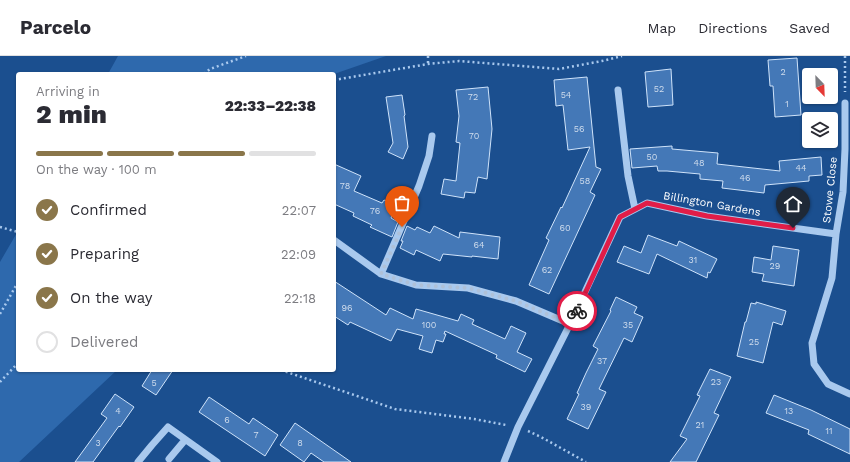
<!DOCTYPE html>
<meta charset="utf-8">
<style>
body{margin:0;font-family:"Work Sans",sans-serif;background:#f2f2f3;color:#2b2b33;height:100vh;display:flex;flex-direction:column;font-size:15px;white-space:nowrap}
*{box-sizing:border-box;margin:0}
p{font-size:13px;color:#7c7c81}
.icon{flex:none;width:22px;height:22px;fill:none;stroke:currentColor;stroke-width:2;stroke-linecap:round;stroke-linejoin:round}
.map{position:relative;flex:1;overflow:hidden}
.details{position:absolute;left:16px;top:16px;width:320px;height:300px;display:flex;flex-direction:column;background:#fff;border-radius:4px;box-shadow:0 1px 3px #0004}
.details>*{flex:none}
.needle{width:26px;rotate:157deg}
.controls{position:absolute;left:802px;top:12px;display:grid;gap:8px}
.controls a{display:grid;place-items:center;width:36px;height:36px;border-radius:4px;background:#fff;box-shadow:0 1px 3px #0004;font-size:20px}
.pin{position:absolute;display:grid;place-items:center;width:34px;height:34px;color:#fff;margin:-41px -17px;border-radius:50% 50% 50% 0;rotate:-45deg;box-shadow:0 0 4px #0007}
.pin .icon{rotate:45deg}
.courier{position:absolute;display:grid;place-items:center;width:40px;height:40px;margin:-20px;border:3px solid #e11d48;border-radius:50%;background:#fff;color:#222;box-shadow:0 1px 5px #0007}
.summary em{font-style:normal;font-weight:800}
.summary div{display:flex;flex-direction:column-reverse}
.summary{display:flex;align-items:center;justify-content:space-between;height:68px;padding:0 20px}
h1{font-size:26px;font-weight:800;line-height:30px}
.bar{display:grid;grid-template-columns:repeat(4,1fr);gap:6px 4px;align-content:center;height:48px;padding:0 20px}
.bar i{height:5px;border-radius:3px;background:#e1e1e2}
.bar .current{background:#8a764a}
.bar p{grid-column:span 4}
ol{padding:0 20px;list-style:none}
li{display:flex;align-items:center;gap:12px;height:44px}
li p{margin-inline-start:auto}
li .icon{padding:4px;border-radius:50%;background:#8a764a;color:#fff;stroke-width:4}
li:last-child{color:#7c7c81}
li i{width:22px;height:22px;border:2px solid #e1e1e2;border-radius:50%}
header{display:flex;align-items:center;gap:24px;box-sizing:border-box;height:56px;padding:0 20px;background:#fff;border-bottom:1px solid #e1e1e2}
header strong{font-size:19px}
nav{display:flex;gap:22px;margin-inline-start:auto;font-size:14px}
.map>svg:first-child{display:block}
.green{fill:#2e69ad}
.building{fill:#4478b7;stroke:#cfe3fa}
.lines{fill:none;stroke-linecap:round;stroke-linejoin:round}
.path{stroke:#a9c9ee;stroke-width:2.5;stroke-dasharray:2 3;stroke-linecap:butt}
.minor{stroke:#a9c9ee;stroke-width:7}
.done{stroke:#afc1d8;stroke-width:4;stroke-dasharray:0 7.2}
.route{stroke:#e11d48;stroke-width:5}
.labels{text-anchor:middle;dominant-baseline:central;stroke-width:4;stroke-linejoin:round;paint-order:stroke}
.number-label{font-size:9px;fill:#d0dded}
.street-label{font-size:11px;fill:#fff;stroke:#1b4f8f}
</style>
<header>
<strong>Parcelo</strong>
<nav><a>Map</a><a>Directions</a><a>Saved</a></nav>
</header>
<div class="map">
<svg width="850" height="406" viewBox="0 0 850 406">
<rect width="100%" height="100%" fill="#1b4f8f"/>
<path class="green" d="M118 0H386L334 18H108Z
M18 175V314H117L19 406H0V206Z"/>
<path class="building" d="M797 2 801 59 775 61 773 30H770L768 4Z
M671 13 673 49 648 51 645 16Z
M587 21 596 111 601 113 590 136 595 139 549 238 529 229 549 184 546 182 561 151 562 152 590 91 568 94 563 49 556 50 554 24Z
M488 31 492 73 487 123 478 121 475 137 465 136 464 142 441 138 444 123 456 125 460 87 456 86 459 60 456 34Z
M402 39 405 59 404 60 408 91 403 103 388 96 393 87 386 41Z
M672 90V93L718 97 717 108 780 115 779 105 821 101 822 119 809 120V125L765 129 764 137 722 132 723 125 700 123V118L667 115H658L657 110 632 112 630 93Z
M334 108 361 120 354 135 382 147 384 144 397 149 391 162 398 166 392 181 370 171 372 169 353 160 354 157 334 148Z
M407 170 415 174 417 171 430 177 434 170 459 182 460 176 500 181 498 203 472 200V201L443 198 440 205 416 194 414 199 400 192 403 185H401Z
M648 179 677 190 679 185 717 203 710 217 708 216 707 222 657 198 649 218 617 206 624 190 641 197Z
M773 190 799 194 794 230 762 225 764 218 752 216 754 201 771 204Z
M334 225 386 259 390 252 413 263 416 253 458 265 461 258 474 264 472 268 505 283 511 270 526 277 517 296 532 303 525 316 496 302 497 299 445 275 444 278H446L443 286 436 284 432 297 419 293 423 280 397 273 391 285 350 266 348 269 334 260Z
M616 241 637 251 634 257 643 261 632 286 624 282 599 333 606 336 588 373 567 363 579 338 577 337 586 317 598 293 593 290 611 255 610 254Z
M756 246 786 255 782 269 773 266 763 307 737 300 745 266H746L751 247 756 248Z
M710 313 731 321 714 357 719 359 696 406H670L687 383 680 380 700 340 697 339Z
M152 314H173L156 339 142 330Z
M115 338 134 351 120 371 119 370 93 406H75L107 362 101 358Z
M774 339 811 354 850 373V398L808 378 809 374 766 357Z
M209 341 249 368 253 362 278 379 265 400 199 356Z
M295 367 351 406H324L311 397 304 406 280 389Z"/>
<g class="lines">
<path class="path" d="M428 0V8
M845 0V36
M204 18 210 13 246 0
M334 24 428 8 459 5 559 13 602 5 622 0
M0 171 18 176
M0 258 18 226
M281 314 395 353 474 363 506 369
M0 326 18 307
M528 375 541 381 586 406"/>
<path class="minor" d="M618 34 628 120 635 153
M845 47V93L843 136 836 178 832 222 812 287 814 308 828 328 850 338
M334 184 381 218 416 229 468 232 516 245 570 268
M381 218 419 130 429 100 432 80
M169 403 185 384
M138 406 152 389 168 371 217 406
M504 406 518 371 570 268 620 161 647 147 707 160 836 178"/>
</g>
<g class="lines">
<path class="done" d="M402 171 381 218 416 229 468 232 516 245 570 268 577 255"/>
<path class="route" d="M577 255 620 161 647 147 707 160 793 172"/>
</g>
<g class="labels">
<g class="number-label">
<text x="783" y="16">2</text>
<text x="659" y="33">52</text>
<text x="566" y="39">54</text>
<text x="473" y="41">72</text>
<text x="787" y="48">1</text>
<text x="579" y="73">56</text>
<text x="474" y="80">70</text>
<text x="652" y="101">50</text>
<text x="699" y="107">48</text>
<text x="801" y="112">44</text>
<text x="745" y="122">46</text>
<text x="585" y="125">58</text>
<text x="345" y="130">78</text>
<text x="375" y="155">76</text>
<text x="565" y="172">60</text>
<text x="479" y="189">64</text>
<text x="693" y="204">31</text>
<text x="775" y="210">29</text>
<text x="547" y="214">62</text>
<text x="347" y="252">96</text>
<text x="429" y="269">100</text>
<text x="628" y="269">35</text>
<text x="754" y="286">25</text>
<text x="602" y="305">37</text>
<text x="716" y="326">23</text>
<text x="154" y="327">5</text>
<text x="586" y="351">39</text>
<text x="118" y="355">4</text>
<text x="789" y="355">13</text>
<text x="227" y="364">6</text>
<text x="700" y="369">21</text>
<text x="829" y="375">11</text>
<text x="256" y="379">7</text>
<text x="98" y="387">3</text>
<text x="300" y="387">8</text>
</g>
<g class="street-label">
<text transform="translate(830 134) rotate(-84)">Stowe Close</text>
<text transform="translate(712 148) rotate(10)">Billington Gardens</text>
</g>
</g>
</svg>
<div class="controls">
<a><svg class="needle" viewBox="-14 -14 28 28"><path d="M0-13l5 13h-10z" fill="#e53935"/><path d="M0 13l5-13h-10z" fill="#7c7c81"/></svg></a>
<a><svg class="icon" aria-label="layers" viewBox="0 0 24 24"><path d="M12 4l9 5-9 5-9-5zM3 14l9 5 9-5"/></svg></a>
</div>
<div class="pin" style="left:402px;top:171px;background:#ea580c"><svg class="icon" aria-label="bag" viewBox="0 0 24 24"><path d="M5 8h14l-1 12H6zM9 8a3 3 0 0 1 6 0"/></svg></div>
<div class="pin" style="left:793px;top:172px;background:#1f2937"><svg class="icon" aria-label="home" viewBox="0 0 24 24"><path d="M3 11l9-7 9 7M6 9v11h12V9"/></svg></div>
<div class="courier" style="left:577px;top:255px"><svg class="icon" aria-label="bike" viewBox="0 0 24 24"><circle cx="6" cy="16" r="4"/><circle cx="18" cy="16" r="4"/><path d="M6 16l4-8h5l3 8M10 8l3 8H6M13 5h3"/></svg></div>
<section class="details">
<div class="summary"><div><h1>2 min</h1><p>Arriving in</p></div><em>22:33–22:38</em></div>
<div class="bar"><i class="current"></i><i class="current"></i><i class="current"></i><i></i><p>On the way · 100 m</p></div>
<ol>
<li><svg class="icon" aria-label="check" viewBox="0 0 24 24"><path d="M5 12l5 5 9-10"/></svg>Confirmed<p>22:07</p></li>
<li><svg class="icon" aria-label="check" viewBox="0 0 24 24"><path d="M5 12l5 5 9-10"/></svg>Preparing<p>22:09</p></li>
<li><svg class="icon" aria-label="check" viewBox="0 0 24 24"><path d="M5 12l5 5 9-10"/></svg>On the way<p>22:18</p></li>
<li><i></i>Delivered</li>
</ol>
</section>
</div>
